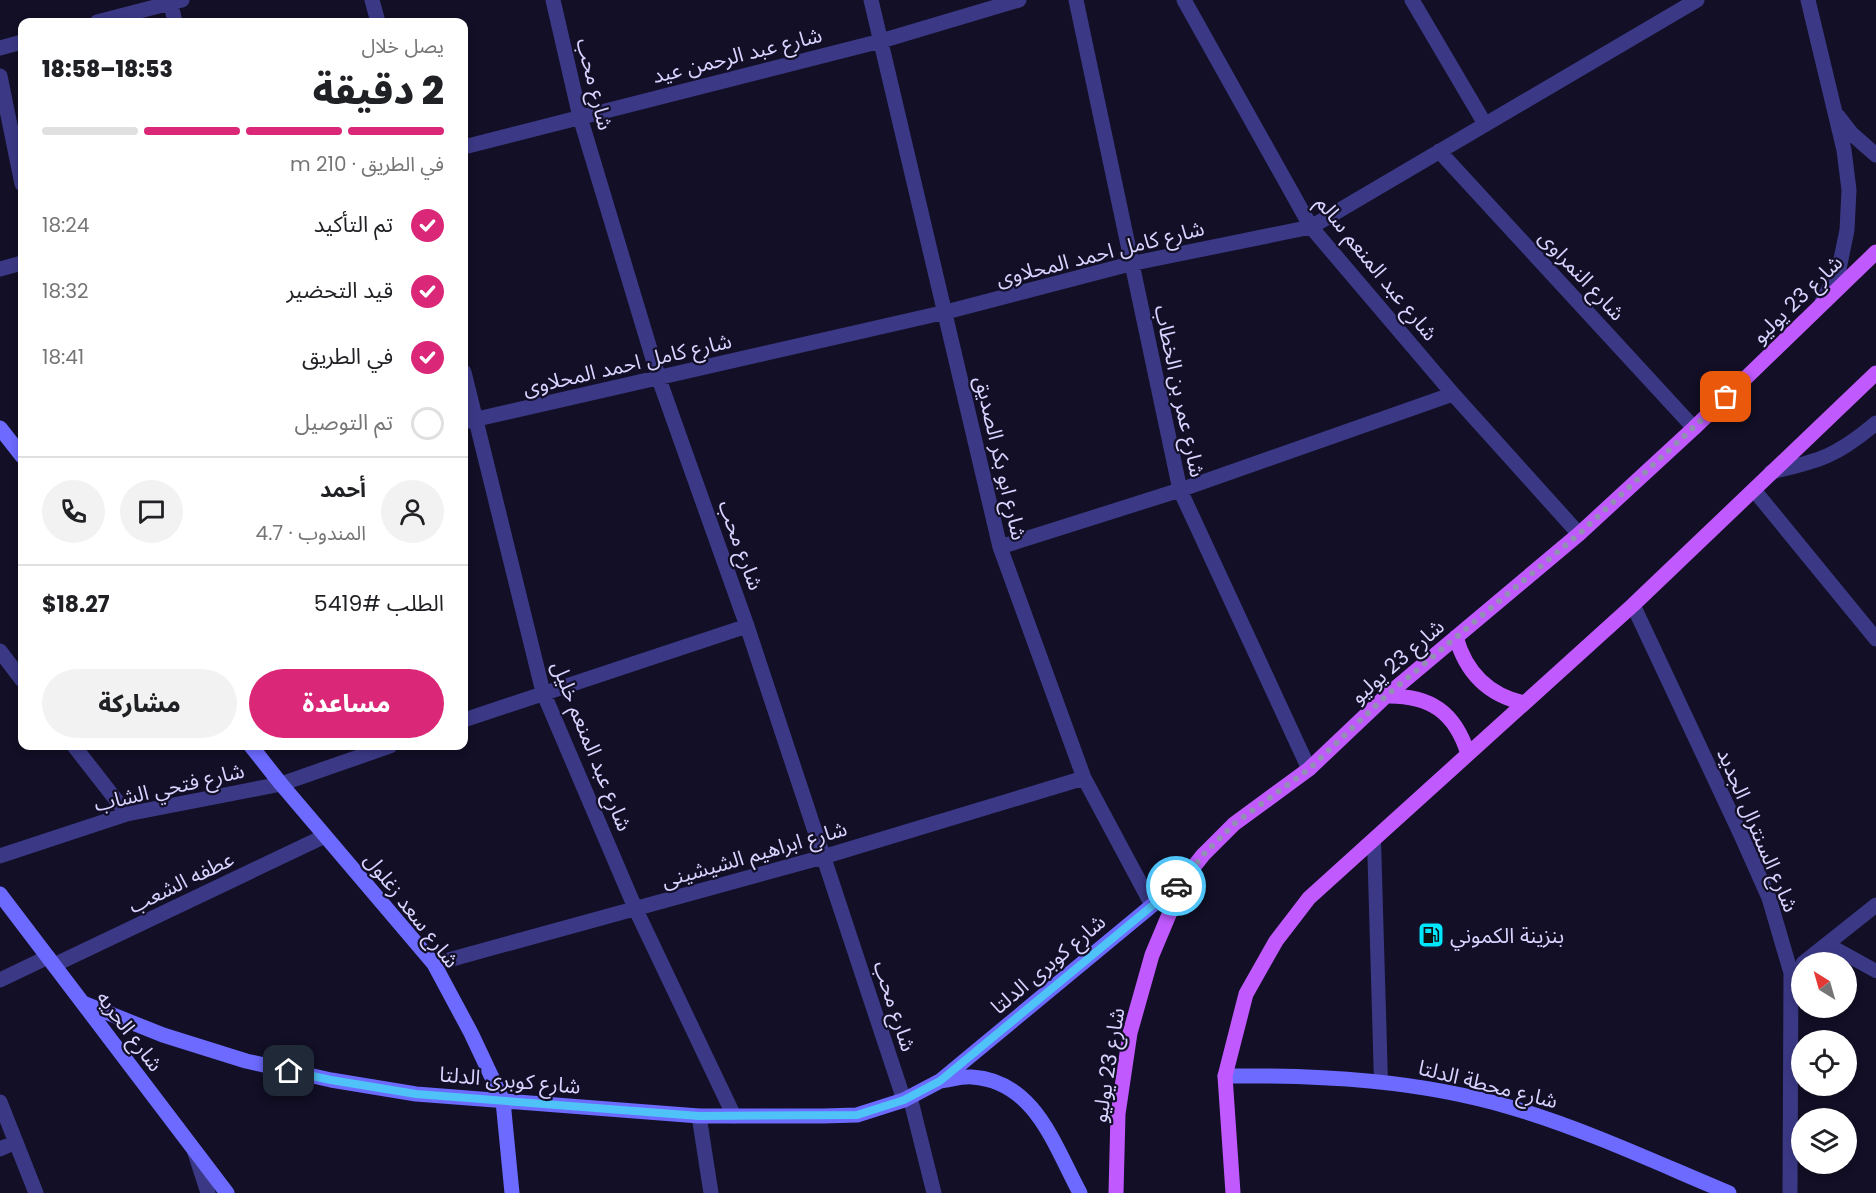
<!DOCTYPE html>
<html lang="ar">
<meta charset="utf-8">
<style>
body{margin:0;font-family:Poppins,"Noto Sans Arabic",sans-serif;background:#f2f2f2;color:#202124;direction:rtl;height:100vh;display:flex;flex-direction:column;font-size:22px;white-space:nowrap}
*{box-sizing:border-box;margin:0}
p{font-size:20px;color:#757577}
.icon{flex:none;width:33px;height:33px;fill:none;stroke:currentColor;stroke-width:2;stroke-linecap:round;stroke-linejoin:round}
.map{position:relative;flex:1;overflow:hidden;direction:ltr}
.details{position:absolute;left:18px;top:18px;width:450px;height:732px;display:flex;flex-direction:column;background:#fff;border-radius:12px;box-shadow:0 3px 9px #0003;direction:rtl}
.details>*{flex:none}
.needle{width:39px;rotate:323deg}
.fabs{position:absolute;left:1791px;top:952px;display:grid;gap:12px}
.fabs a{display:grid;place-items:center;width:66px;height:66px;border-radius:50%;background:#fff;box-shadow:0 3px 9px #0003;font-size:30px}
.pin{position:absolute;display:grid;place-items:center;width:51px;height:51px;color:#fff;margin:-26px;border-radius:12px;box-shadow:0 3px 9px #0006}
.courier{position:absolute;display:grid;place-items:center;width:60px;height:60px;margin:-30px;border:4px solid #4fc3f7;border-radius:50%;background:#fff;color:#222;box-shadow:0 2px 8px #0007}
.summary em{font-style:normal;font-weight:800}
.summary div{display:flex;flex-direction:column-reverse}
.summary{display:flex;align-items:center;justify-content:space-between;height:102px;padding:0 24px}
h1{font-size:39px;font-weight:800;line-height:45px}
.bar{display:grid;grid-template-columns:repeat(4,1fr);gap:9px 6px;align-content:center;height:72px;padding:0 24px}
.bar i{height:8px;border-radius:4px;background:#e0e0e0}
.bar .on{background:#db2777}
.bar p{grid-column:span 4}
.line{display:flex;align-items:center;gap:15px;padding:0 24px;border-top:2px solid #e0e0e0}
.line div{flex:1}
.round{display:grid;place-items:center;flex:none;width:63px;height:63px;border-radius:32px;background:#f2f2f2}
ol{padding:0 24px;list-style:none}
li{display:flex;align-items:center;gap:18px;height:66px}
li p{margin-inline-start:auto}
li .icon{padding:6px;border-radius:50%;background:#db2777;color:#fff;stroke-width:4}
li:last-child{color:#757577}
li i{width:33px;height:33px;border:3px solid #e0e0e0;border-radius:50%}
.action{display:flex;gap:12px;margin-top:auto;padding:12px 24px}
.action a{flex:1;height:69px;border-radius:36px;background:#db2777;color:#fff;font-size:24px;font-weight:800;line-height:69px;text-align:center}
.action a+a{background:#f2f2f2;color:#202124}
.map>svg:first-child{display:block}
.lines{fill:none;stroke-linecap:round;stroke-linejoin:round}
.lane{stroke:#3b3985;stroke-width:14}
.street{stroke:#3b3985;stroke-width:15}
.secondary{stroke:#6c6aff;stroke-width:15}
.primary{stroke:#c05aff;stroke-width:15}
.done{stroke:#938eb3;stroke-width:6;stroke-dasharray:0 10.8}
.route{stroke:#4fc3f7;stroke-width:8}
.labels{text-anchor:middle;dominant-baseline:central;stroke-width:4.5;stroke-linejoin:round;paint-order:stroke}
.street-label{font-size:21px;fill:#d8d3ff;stroke:#120f26}
.poi-label{font-size:21px;fill:#d8d3ff;stroke:#120f26;text-anchor:start}
</style>
<div class="map">
<svg width="1876" height="1193" viewBox="0 0 1876 1193">
<rect width="100%" height="100%" fill="#120f26"/>
<g class="lines">
<path class="lane" d="M1374 840 1381 1082
M1827 944 1876 971"/>
<path class="street" d="M170 0 175 22
M372 0 378 22
M553 0 580 117 659 379 747 626 904 1100
M871 0 1000 547 1084 778 1152 905
M1076 0 1180 490 1309 769
M1184 0 1311 227 1453 394 1579 534
M1412 0 1485 124
M1808 0 1844 150 1849 190 1847 230 1839 269 1822 302
M97 22 182 0
M0 48 22 42
M0 76 22 184
M1838 116 1852 134 1876 155
M464 147 881 41 1019 0
M1439 151 1694 428
M0 269 22 263
M464 372 543 692 636 910 734 1116
M464 422 946 312 1130 264 1311 227 1697 0
M1771 472C1820 461 1837 456 1876 423
M1754 490 1876 639
M1000 547 1180 490 1453 394
M1633 605 1741 835 1769 898 1791 973 1790 1193
M0 651 22 680
M464 720 747 626
M74 746 127 814
M0 856 127 814 281 784 390 746
M1803 963 1876 905
M434 964 823 857 1084 778
M54 965 325 836
M0 980 48 957
M910 1097 934 1193
M0 1102 36 1193
M699 1116 711 1193
M0 1149 16 1142
M195 1153 208 1193"/>
<path class="secondary" d="M0 428 22 456
M251 746 281 784 434 964 471 1033 503 1101 512 1193
M0 894 227 1193
M83 1003 163 1035 246 1061 331 1080 416 1094 699 1116H823L857 1115 904 1100 940 1081 1184 879
M1225 1076C1322 1075 1419 1080 1513 1108 1587 1130 1657 1163 1729 1193
M940 1081C950 1080 962 1076 972 1077 1035 1081 1054 1145 1080 1193"/>
<path class="primary" d="M1456 637C1466 673 1488 695 1524 703
M1386 696C1430 695 1455 712 1468 754
M1116 1193 1118 1114 1130 1033 1152 955 1184 879 1203 855 1234 824 1309 769 1386 696 1579 534 1694 428 1876 252
M1233 1193 1225 1076 1246 994 1276 941 1309 898 1633 605 1876 373"/>
</g>
<g class="lines">
<path class="done" d="M1176 886 1184 879 1203 855 1234 824 1309 769 1386 696 1579 534 1726 397"/>
<path class="route" d="M289 1071 331 1080 416 1094 699 1116 857 1115 904 1100 940 1081 1176 886"/>
</g>
<defs>
<g id="fuel-square" transform="scale(1.35)"><rect x="-9" y="-9" width="18" height="18" rx="4" fill="#00e7fe" stroke="#120f26"/><path d="M-5.5-6h7V0h2V4h1.3V-2.5L3-4.5l.8-.8L6-3V5H2.5V1h-1V6h-7ZM-4.2-4.7v3.2H.2V-4.7Z" fill="#111"/></g>
</defs>
<g fill-rule="evenodd">
<use href="#fuel-square" x="1431" y="935"/>
</g>
<g class="labels">
<g class="street-label">
<text transform="translate(737 55) rotate(-14)">شارع عبد الرحمن عيد</text>
<text transform="translate(595 84) rotate(76)">شارع محب</text>
<text transform="translate(1100 253) rotate(-14)">شارع كامل احمد المحلاوى</text>
<text transform="translate(1377 268) rotate(51)">شارع عبد المنعم سالم</text>
<text transform="translate(1582 275) rotate(47)">شارع النمراوى</text>
<text transform="translate(1797 299) rotate(-44)">شارع 23 يوليو</text>
<text transform="translate(627 364) rotate(-13)">شارع كامل احمد المحلاوى</text>
<text transform="translate(1180 391) rotate(78)">شارع عمر بن الخطاب</text>
<text transform="translate(1001 458) rotate(77)">شارع ابو بكر الصديق</text>
<text transform="translate(741 545) rotate(70)">شارع محب</text>
<text transform="translate(1397 661) rotate(-41)">شارع 23 يوليو</text>
<text transform="translate(592 746) rotate(68)">شارع عبد المنعم خليل</text>
<text transform="translate(169 787) rotate(-13)">شارع فتحي الشاب</text>
<text transform="translate(1758 830) rotate(67)">شارع السنترال الجديد</text>
<text transform="translate(754 854) rotate(-16)">شارع ابراهيم الشيشينى</text>
<text transform="translate(181 882) rotate(-26)">عطفه الشعب</text>
<text transform="translate(412 910) rotate(52)">شارع سعد زغلول</text>
<text transform="translate(1048 964) rotate(-40)">شارع كوبرى الدلتا</text>
<text transform="translate(895 1006) rotate(72)">شارع محب</text>
<text transform="translate(130 1031) rotate(53)">شارع الحريه</text>
<text transform="translate(1108 1065) rotate(-81)">شارع 23 يوليو</text>
<text transform="translate(510 1080) rotate(5)">شارع كوبرى الدلتا</text>
<text transform="translate(1488 1084) rotate(14)">شارع محطة الدلتا</text>
</g>
<g class="poi-label">
<text x="1450" y="935">بنزينة الكموني</text>
</g>
</g>
</svg>
<div class="fabs">
<a><svg class="needle" viewBox="-14 -14 28 28"><path d="M0-13l5 13h-10z" fill="#e53935"/><path d="M0 13l5-13h-10z" fill="#757577"/></svg></a>
<a><svg class="icon" aria-label="locate" viewBox="0 0 24 24"><circle cx="12" cy="12" r="6"/><path d="M12 2v4M12 18v4M2 12h4M18 12h4"/></svg></a>
<a><svg class="icon" aria-label="layers" viewBox="0 0 24 24"><path d="M12 4l9 5-9 5-9-5zM3 14l9 5 9-5"/></svg></a>
</div>
<div class="pin" style="left:1726px;top:397px;background:#ea580c"><svg class="icon" aria-label="bag" viewBox="0 0 24 24"><path d="M5 8h14l-1 12H6zM9 8a3 3 0 0 1 6 0"/></svg></div>
<div class="pin" style="left:289px;top:1071px;background:#1f2937"><svg class="icon" aria-label="home" viewBox="0 0 24 24"><path d="M3 11l9-7 9 7M6 9v11h12V9"/></svg></div>
<div class="courier" style="left:1176px;top:886px"><svg class="icon" aria-label="car" viewBox="0 0 24 24"><path d="M5 17H2v-5l4-1 3-4h7l3 4 3 1v5h-3M9 17h6M6 11h13"/><circle cx="7" cy="17" r="2"/><circle cx="17" cy="17" r="2"/></svg></div>
<section class="details">
<div class="summary"><div><h1>2 دقيقة</h1><p>يصل خلال</p></div><em>18:53–18:58</em></div>
<div class="bar"><i class="on"></i><i class="on"></i><i class="on"></i><i></i><p>في الطريق · 210 m</p></div>
<ol>
<li><svg class="icon" aria-label="check" viewBox="0 0 24 24"><path d="M5 12l5 5 9-10"/></svg>تم التأكيد<p>18:24</p></li>
<li><svg class="icon" aria-label="check" viewBox="0 0 24 24"><path d="M5 12l5 5 9-10"/></svg>قيد التحضير<p>18:32</p></li>
<li><svg class="icon" aria-label="check" viewBox="0 0 24 24"><path d="M5 12l5 5 9-10"/></svg>في الطريق<p>18:41</p></li>
<li><i></i>تم التوصيل</li>
</ol>
<div class="line" style="height:108px"><a class="round"><svg class="icon" aria-label="person" viewBox="0 0 24 24"><circle cx="12" cy="8" r="4"/><path d="M4 21q1-7 8-7t8 7"/></svg></a><div><b>أحمد</b><p>المندوب · 4.7</p></div><a class="round"><svg class="icon" aria-label="chat" viewBox="0 0 24 24"><path d="M4 5h16v11H9l-5 4z"/></svg></a><a class="round"><svg class="icon" aria-label="phone" viewBox="0 0 24 24"><path d="M5 4h4l2 5-3 2q2 4 5 5l2-3 5 2v4C11 20 4 13 5 4z"/></svg></a></div>
<div class="line" style="height:78px"><div>الطلب #5419</div><b>$18.27</b></div>
<div class="action"><a>مساعدة</a><a>مشاركة</a></div>
</section>
</div>
